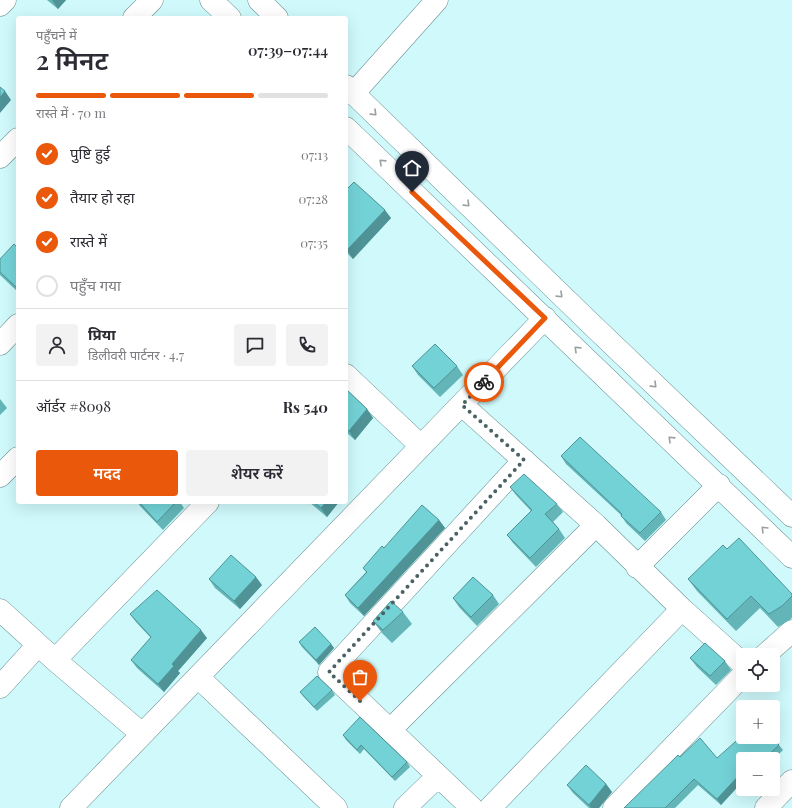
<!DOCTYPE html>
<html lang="hi">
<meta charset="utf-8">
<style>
body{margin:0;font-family:"Playfair Display","Noto Sans Devanagari",serif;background:#f2f2f3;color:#2b2b33;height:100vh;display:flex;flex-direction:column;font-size:15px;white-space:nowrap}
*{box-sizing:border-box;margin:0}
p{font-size:13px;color:#7c7c81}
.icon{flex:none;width:22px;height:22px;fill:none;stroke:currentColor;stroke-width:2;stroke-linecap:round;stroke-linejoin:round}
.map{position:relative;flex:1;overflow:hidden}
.side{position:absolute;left:16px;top:16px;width:332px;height:488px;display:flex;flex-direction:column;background:#fff;border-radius:4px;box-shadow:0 4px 16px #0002}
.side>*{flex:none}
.controls{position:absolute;left:736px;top:648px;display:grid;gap:8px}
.controls a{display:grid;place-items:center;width:44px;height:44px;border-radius:4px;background:#fff;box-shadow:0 4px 16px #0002;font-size:20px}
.pin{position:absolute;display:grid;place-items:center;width:34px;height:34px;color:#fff;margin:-41px -17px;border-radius:50% 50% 50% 0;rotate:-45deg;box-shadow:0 0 4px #0007}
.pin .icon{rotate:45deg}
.courier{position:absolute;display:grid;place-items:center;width:40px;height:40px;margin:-20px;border:3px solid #ea580c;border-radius:50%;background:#fff;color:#222;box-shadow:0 1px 5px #0007}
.head em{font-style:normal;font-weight:600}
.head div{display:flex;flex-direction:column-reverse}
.head{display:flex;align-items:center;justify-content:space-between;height:68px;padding:0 20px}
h1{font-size:26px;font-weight:600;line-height:30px}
.bar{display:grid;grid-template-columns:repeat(4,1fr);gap:6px 4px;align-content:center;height:48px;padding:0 20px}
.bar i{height:5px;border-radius:3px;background:#e1e1e2}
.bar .selected{background:#ea580c}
.bar p{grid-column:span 4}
.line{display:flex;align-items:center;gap:10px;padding:0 20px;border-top:1px solid #e1e1e2}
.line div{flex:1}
.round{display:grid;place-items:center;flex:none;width:42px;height:42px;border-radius:4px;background:#f2f2f3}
ol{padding:0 20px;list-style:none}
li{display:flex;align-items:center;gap:12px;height:44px}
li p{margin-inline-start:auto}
li .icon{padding:4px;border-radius:50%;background:#ea580c;color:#fff;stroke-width:4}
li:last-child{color:#7c7c81}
li i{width:22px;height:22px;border:2px solid #e1e1e2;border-radius:50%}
.button{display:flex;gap:8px;margin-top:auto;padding:8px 20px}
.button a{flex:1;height:46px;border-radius:4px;background:#ea580c;color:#fff;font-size:16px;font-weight:600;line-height:46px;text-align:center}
.button a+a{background:#f2f2f3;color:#2b2b33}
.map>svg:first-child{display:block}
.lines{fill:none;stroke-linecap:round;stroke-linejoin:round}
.minor-casing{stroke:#688f91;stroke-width:23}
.minor{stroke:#fff;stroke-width:22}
.wall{fill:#63b5b8}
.shaded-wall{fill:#509396}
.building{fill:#73d2d6;stroke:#509396}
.oneway{stroke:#9a9fa0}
.done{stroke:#4a6263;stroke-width:4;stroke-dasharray:0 7.2}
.route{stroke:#ea580c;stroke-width:5}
</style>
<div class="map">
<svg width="792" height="808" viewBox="0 0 792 808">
<rect width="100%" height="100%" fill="#cff9fb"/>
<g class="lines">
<g class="minor-casing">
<path id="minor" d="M211 0 230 18
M259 0 277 18
M0 5 5 0
M134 18 152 0
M346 86 588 321 792 516
M353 94 437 0
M346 128 792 557
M0 157 18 139
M0 344 18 325
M346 375 421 446
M462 405 596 525 682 609 743 664
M0 476 18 458
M637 567 719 485
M0 610 55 660 142 734
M765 655 792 631
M55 660 208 502
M198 677 336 808
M0 687 38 645
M390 730 596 525
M71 808 545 318
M405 808 438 776
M472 808 329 672 524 460
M490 808 682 609
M614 808 743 675
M766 808 792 781"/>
</g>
<use href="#minor" class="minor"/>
</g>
<path class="wall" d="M47 0H66L58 9Z
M346 190 391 218 353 259 346 252Z
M18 248V292L0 275V259Z
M412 366H457L463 375 440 397 418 375Z
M346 389 367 409 373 418 355 440 346 432Z
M0 399 7 408 0 415Z
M561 456 661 512 666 520 645 541 626 523 621 515 566 464Z
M510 487 557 504 563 512 553 522 559 529 565 538 536 567 513 543 507 535 531 511 516 495Z
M137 502H180L184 508 163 530 140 506Z
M309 502H339L327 517Z
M439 520 445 528 364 616 350 603 345 595 366 572 363 568 384 548Z
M727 549 792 594V617L791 619 778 627 760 608 736 631 697 591 688 579Z
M209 579 262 585 240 609 215 588Z
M493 595 499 604 477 626 459 607 453 598Z
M403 612 412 624 392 643 382 633 373 621Z
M130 614 207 638 178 671 180 673 164 692 137 668 131 660 151 638 136 622Z
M299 642 331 644 334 648 319 665 302 647Z
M690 658 725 661 731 670 716 685 697 667Z
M332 690 335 695 317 711 303 696 300 692Z
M343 735 407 762 410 767 395 781 364 749 360 754 346 740Z
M779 745 783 750 773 760V759H743V781L721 805 698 785 675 808H624L680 757 717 758Z
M606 784 612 792 599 808H589L573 793 567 785Z"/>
<path class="shaded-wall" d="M52 0H66L58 9Z
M5 91 11 100 0 113V97Z
M385 210 391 218 353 259 347 250Z
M367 409 373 418 355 440 349 431Z
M326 502H339L327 517 321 508Z
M439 520 445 528 364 616 358 608Z
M256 577 262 585 240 609 234 601Z
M201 630 207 638 178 671 180 673 164 692 158 684 172 664Z
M331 644 334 648 319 665 316 660Z
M743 771V781L721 805 717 799Z
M606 784 612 792 599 808H591L589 805Z"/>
<path class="building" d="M0 87 5 91 0 97Z
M354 182 385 210 347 250 346 249V190Z
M14 244 18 248V285L16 287 0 272V259Z
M435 344 457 366 434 388 412 366Z
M346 389 367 409 349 431 346 429Z
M580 437 661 512 640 533 621 516 622 514 561 456Z
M524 474 557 504 545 514 559 529 530 558 507 535 532 510 510 487Z
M139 502H176L157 522Z
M314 502H326L321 508Z
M422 505 439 520 358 608 345 595 367 572 363 568 382 546 384 548Z
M739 538 792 594V596L782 606 769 614 751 596 727 619 688 579 723 545 727 549Z
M231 555 256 577 234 601 209 579Z
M473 577 493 595 471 617 453 598Z
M157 590 201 630 172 664 174 666 158 684 131 660 151 637 130 614Z
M391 601 403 612 383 630 373 621Z
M315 627 331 644 316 660 299 642Z
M705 643 725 661 710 676 690 658Z
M317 676 332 690 314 707 300 692Z
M360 717 407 762 392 777 361 745 357 750 343 735Z
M743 735V737H770L779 745 764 759H743V771L717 799 694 779 665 808H624L678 755 680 757 700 738 717 758Z
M586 765 606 784 589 805 567 785Z"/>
<defs><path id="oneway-chevron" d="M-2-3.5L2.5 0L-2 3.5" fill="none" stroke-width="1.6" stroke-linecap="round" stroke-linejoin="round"/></defs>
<g class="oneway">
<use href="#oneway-chevron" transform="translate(374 113) rotate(44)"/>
<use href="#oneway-chevron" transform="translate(382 162) rotate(-136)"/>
<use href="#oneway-chevron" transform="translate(467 204) rotate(44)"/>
<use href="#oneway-chevron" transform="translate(560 295) rotate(44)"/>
<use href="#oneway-chevron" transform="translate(577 349) rotate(-136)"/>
<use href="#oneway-chevron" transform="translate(654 385) rotate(44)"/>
<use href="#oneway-chevron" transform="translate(671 439) rotate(-136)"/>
<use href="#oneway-chevron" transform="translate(764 529) rotate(-135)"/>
</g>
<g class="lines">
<path class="done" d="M360 701 329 672 524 460 462 405 484 382"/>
<path class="route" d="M412 192 545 318 484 382"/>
</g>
</svg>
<div class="controls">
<a><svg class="icon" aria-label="locate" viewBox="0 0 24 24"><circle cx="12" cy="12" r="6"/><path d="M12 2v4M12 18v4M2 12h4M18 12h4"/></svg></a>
<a>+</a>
<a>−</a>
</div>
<div class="pin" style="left:360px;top:701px;background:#ea580c"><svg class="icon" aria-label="bag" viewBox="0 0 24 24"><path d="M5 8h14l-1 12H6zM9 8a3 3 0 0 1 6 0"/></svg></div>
<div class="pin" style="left:412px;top:192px;background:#1f2937"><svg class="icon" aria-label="home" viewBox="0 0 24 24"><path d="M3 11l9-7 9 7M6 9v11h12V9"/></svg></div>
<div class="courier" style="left:484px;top:382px"><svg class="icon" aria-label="bike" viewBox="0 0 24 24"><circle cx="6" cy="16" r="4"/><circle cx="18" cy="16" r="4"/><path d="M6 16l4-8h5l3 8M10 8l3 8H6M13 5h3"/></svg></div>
<section class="side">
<div class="head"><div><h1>2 मिनट</h1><p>पहुँचने में</p></div><em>07:39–07:44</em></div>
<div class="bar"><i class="selected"></i><i class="selected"></i><i class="selected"></i><i></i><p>रास्ते में · 70 m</p></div>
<ol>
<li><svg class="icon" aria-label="check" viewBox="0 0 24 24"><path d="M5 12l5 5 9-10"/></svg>पुष्टि हुई<p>07:13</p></li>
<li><svg class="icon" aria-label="check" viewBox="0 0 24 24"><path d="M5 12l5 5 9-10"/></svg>तैयार हो रहा<p>07:28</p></li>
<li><svg class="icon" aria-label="check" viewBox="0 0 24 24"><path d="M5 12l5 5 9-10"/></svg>रास्ते में<p>07:35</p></li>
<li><i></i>पहुँच गया</li>
</ol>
<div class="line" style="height:72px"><a class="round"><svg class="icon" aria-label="person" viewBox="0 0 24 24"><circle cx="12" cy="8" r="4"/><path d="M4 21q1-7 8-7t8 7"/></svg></a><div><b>प्रिया</b><p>डिलीवरी पार्टनर · 4.7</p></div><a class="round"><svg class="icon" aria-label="chat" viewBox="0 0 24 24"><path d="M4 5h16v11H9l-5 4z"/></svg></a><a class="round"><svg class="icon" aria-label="phone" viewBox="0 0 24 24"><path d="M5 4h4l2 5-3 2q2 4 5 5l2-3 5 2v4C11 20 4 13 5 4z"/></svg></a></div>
<div class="line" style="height:52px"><div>ऑर्डर #8098</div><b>Rs 540</b></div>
<div class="button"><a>मदद</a><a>शेयर करें</a></div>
</section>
</div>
